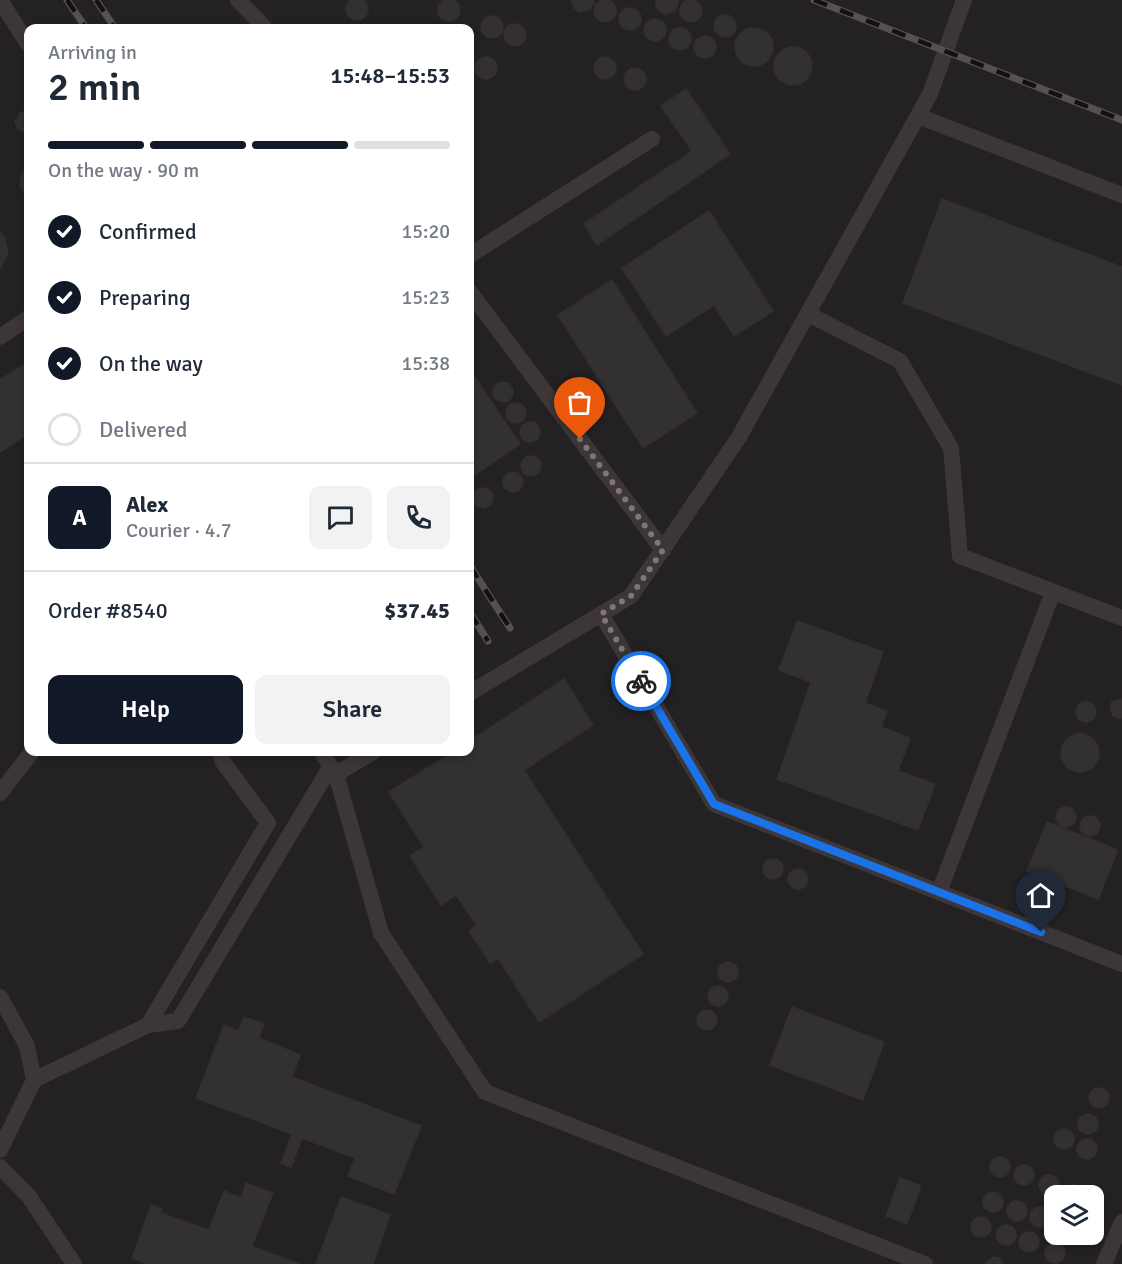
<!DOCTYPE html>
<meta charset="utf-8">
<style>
body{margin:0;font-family:Signika,sans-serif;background:#f2f2f3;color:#1f2937;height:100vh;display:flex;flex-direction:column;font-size:22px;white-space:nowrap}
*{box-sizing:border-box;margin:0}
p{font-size:20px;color:#747a83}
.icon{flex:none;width:33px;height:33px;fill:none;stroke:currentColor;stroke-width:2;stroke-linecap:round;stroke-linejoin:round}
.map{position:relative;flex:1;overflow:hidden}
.side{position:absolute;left:24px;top:24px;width:450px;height:732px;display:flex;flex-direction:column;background:#fff;border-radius:12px;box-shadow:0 3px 9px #0003}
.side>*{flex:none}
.fabs{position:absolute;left:1044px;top:1185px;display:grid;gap:12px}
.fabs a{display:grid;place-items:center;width:60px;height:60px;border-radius:12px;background:#fff;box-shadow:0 3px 9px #0003;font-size:30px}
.pin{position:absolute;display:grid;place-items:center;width:51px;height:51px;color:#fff;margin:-62px -26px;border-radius:50% 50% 50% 0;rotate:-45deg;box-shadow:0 0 6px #0007}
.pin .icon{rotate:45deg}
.courier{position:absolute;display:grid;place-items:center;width:60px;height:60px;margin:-30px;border:4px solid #1a73e8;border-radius:50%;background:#fff;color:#222;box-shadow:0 2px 8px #0007}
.headline em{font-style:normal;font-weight:600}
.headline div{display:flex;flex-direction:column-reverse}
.headline{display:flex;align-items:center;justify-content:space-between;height:102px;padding:0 24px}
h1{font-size:39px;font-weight:600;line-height:45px}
.bar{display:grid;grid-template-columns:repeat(4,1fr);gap:9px 6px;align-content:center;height:72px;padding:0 24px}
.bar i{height:8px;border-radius:4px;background:#e0e1e3}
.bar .current{background:#111827}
.bar p{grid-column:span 4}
.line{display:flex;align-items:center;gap:15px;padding:0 24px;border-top:2px solid #e0e1e3}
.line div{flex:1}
.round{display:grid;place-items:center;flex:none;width:63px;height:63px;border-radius:12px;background:#f2f2f3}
ol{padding:0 24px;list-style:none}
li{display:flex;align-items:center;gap:18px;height:66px}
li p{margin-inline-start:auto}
li .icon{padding:6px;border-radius:50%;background:#111827;color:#fff;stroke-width:4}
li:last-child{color:#747a83}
li i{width:33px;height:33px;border:3px solid #e0e1e3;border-radius:50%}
.cta{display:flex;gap:12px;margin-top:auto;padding:12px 24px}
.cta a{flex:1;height:69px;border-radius:12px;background:#111827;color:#fff;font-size:24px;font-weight:600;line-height:69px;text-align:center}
.cta a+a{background:#f2f2f3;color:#1f2937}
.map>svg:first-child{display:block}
.built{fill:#242122;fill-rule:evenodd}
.building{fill:#333031;stroke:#332f30;stroke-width:1.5}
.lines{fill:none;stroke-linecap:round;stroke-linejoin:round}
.service{stroke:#3c3638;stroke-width:16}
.rail-casing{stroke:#584f52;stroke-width:7}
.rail{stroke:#121010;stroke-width:4.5;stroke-dasharray:14;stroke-linecap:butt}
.done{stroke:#807478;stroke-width:6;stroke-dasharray:0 10.8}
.route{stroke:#1a73e8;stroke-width:8}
</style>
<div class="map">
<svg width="1122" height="1264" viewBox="0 0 1122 1264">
<rect width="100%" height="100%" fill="#171515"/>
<path class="built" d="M0 0H1122V1264H0ZM28 28H470V752H28ZM1054 1196H1094V1234H1054Z"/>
<path class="building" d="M346 9a11 11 0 1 1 22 0a11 11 0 1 1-22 0Z
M438 10a11 11 0 1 1 22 0a11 11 0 1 1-22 0Z
M680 11a11 11 0 1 1 22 0a11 11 0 1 1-22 0Z
M594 11a11 11 0 1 1 22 0a11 11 0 1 1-22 0Z
M571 0H593L594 3 590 9 580 12 574 8Z
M656 0H678V4L674 11 664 14 656 7Z
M619 19a11 11 0 1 1 22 0a11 11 0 1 1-22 0Z
M714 26a11 11 0 1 1 22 0a11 11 0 1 1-22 0Z
M481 27a11 11 0 1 1 22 0a11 11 0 1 1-22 0Z
M644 30a11 11 0 1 1 22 0a11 11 0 1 1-22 0Z
M504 35a11 11 0 1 1 22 0a11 11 0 1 1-22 0Z
M669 39a11 11 0 1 1 22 0a11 11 0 1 1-22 0Z
M735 47a19 19 0 1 1 38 0a19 19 0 1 1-38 0Z
M694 47a11 11 0 1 1 22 0a11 11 0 1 1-22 0Z
M774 66a19 19 0 1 1 38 0a19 19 0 1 1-38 0Z
M475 68a11 11 0 1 1 22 0a11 11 0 1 1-22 0Z
M594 68a11 11 0 1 1 22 0a11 11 0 1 1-22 0Z
M624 79a11 11 0 1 1 22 0a11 11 0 1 1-22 0Z
M686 89 730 154 597 245 584 224 692 151 661 106Z
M27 111H28V133L18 129 15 122 20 113Z
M28 164V202L20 185 21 176Z
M942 199 1122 267V385L903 303Z
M709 211 773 311 734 336 714 305 666 336 622 268Z
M0 232 5 239 8 254 0 269Z
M612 280 697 413 643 448 558 315Z
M28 362V434L0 452V380Z
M470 370 520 444 470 478Z
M493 392a10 10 0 1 1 20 0a10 10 0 1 1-20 0Z
M506 413a10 10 0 1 1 20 0a10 10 0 1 1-20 0Z
M520 432a10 10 0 1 1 20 0a10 10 0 1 1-20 0Z
M521 466a10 10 0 1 1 20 0a10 10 0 1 1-20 0Z
M503 482a10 10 0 1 1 20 0a10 10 0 1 1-20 0Z
M473 498a10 10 0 1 1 20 0a10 10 0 1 1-20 0Z
M797 621 883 652 865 703 887 711 881 727 910 738 898 771 935 784 918 830 777 779 811 682 779 670Z
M564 679 593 725 524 770 643 954 539 1022 498 958 490 963 469 931 477 925 456 895 441 905 410 856 424 847 389 792 453 752H470V741Z
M1121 699 1122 718H1119L1113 716 1110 707 1112 702Z
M1076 712a10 10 0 1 1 20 0a10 10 0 1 1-20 0Z
M1061 753a19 19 0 1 1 38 0a19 19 0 1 1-38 0Z
M1056 817a10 10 0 1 1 20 0a10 10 0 1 1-20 0Z
M1080 826a10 10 0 1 1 20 0a10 10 0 1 1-20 0Z
M1047 822 1118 850 1098 899 1027 871Z
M763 869a10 10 0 1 1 20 0a10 10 0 1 1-20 0Z
M788 879a10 10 0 1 1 20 0a10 10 0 1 1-20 0Z
M718 972a10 10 0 1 1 20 0a10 10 0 1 1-20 0Z
M708 996a10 10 0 1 1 20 0a10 10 0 1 1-20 0Z
M792 1007 884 1042 863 1100 770 1065Z
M697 1020a10 10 0 1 1 20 0a10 10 0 1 1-20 0Z
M244 1017 264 1024 259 1038 300 1055 292 1077 421 1126 394 1194 348 1176 355 1158 302 1138 291 1167 281 1163 292 1134 196 1098 224 1025 238 1031Z
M1089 1098a10 10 0 1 1 20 0a10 10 0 1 1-20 0Z
M1078 1124a10 10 0 1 1 20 0a10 10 0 1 1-20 0Z
M1054 1139a10 10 0 1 1 20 0a10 10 0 1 1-20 0Z
M1077 1149a10 10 0 1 1 20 0a10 10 0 1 1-20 0Z
M990 1167a10 10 0 1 1 20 0a10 10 0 1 1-20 0Z
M1014 1175a10 10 0 1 1 20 0a10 10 0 1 1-20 0Z
M1039 1185a10 10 0 1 1 20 0a10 10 0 1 1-20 0Z
M900 1178 921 1186 907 1224 886 1216Z
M246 1183 273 1193 252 1246 299 1264H149L132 1258 151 1205 162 1209 160 1213 209 1230 224 1191 241 1198Z
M1073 1184 1082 1187 1084 1196H1065L1067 1187Z
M983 1202a10 10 0 1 1 20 0a10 10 0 1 1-20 0Z
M341 1197 390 1215 373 1264H316Z
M1007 1211a10 10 0 1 1 20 0a10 10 0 1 1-20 0Z
M1030 1217a10 10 0 1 1 20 0a10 10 0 1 1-20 0Z
M971 1227a10 10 0 1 1 20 0a10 10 0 1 1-20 0Z
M996 1235a10 10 0 1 1 20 0a10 10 0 1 1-20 0Z
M1019 1242a10 10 0 1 1 20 0a10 10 0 1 1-20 0Z
M1045 1253a10 10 0 1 1 20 0a10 10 0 1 1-20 0Z
M993 1257 999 1258 1003 1264H985Z"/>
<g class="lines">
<path class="service" d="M0 0 28 44
M238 0 265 28
M918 116 1122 195
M470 255 652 139
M470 292 663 550
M808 314 900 361 951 448 960 556 1122 618
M0 337 28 318
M601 614 714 804 1122 964
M470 693 631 596 739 437 930 94 964 0
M321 752 336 774 373 752
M336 774 381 933 485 1092 925 1264
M0 793 32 752
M939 892 1053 592
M0 997 27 1046 34 1080 0 1150
M148 1025 178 1021 331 766
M34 1080 148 1025 268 823 223 762 220 752
M0 1167 28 1195 74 1264
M1104 1264 1122 1222"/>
<g class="rail-casing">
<path id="rail" d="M67 0 86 28
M96 0 115 28
M814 0 1122 120
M470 566 510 628
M470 613 488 641"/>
</g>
<use href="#rail" class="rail"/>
</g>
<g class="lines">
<path class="done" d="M580 439 663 550 631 596 601 614 641 681"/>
<path class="route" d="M641 681 714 804 1041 932"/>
</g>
</svg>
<div class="fabs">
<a><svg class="icon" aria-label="layers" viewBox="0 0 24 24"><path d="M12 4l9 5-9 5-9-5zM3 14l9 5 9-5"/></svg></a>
</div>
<div class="pin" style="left:580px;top:439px;background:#ea580c"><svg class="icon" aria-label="bag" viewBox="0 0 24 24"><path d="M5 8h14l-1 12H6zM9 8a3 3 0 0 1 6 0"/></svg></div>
<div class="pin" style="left:1041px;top:932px;background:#1f2937"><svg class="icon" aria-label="home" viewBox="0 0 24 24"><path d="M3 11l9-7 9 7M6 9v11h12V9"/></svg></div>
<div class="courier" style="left:641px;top:681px"><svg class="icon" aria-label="bike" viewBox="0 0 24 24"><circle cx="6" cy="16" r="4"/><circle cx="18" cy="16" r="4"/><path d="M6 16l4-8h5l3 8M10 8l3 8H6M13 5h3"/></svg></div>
<section class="side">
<div class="headline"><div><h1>2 min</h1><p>Arriving in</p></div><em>15:48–15:53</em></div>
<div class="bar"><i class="current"></i><i class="current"></i><i class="current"></i><i></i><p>On the way · 90 m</p></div>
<ol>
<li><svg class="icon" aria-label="check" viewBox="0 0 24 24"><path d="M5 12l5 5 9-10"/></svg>Confirmed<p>15:20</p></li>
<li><svg class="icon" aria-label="check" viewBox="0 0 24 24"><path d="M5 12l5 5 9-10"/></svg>Preparing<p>15:23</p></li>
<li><svg class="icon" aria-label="check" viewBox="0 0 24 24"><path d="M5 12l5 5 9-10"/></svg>On the way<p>15:38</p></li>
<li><i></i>Delivered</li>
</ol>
<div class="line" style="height:108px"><b class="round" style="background:#111827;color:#fff">A</b><div><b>Alex</b><p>Courier · 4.7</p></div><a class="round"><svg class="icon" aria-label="chat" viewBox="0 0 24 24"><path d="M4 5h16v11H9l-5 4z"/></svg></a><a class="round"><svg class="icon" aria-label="phone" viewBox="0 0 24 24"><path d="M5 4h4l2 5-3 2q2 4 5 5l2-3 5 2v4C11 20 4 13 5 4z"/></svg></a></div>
<div class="line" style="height:78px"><div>Order #8540</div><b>$37.45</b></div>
<div class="cta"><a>Help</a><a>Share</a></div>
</section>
</div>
